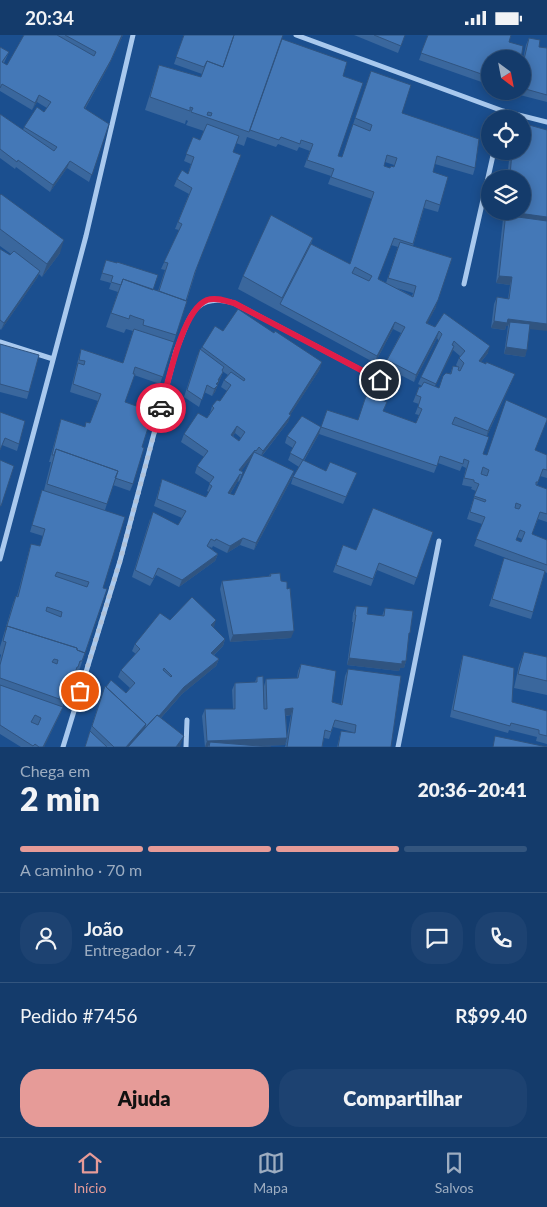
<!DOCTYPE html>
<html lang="pt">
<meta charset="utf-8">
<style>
body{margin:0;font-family:Lato,sans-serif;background:#1d4271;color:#f1f3f6;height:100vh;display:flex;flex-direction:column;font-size:19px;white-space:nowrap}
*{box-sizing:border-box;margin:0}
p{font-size:16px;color:#9dadc1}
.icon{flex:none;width:28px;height:28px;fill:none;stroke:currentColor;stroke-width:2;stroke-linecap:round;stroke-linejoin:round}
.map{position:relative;height:712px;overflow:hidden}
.side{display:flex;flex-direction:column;background:#143b6b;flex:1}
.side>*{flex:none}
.needle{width:32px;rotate:148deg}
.controls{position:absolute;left:481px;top:15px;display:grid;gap:10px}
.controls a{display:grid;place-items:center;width:50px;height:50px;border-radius:50%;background:#143b6b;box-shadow:0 2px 12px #0003,0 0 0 1px #33557e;font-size:25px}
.pin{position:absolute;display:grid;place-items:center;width:42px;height:42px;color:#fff;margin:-21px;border:2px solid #fff;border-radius:50%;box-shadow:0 1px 5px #0007}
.courier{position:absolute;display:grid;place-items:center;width:50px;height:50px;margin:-25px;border:4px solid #e11d48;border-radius:50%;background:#fff;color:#222;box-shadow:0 1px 6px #0007}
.overview em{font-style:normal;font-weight:800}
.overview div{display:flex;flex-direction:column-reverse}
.overview{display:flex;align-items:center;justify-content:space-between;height:85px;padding:0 20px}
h1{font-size:32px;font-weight:800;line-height:38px}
.bar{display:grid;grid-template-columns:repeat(4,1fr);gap:8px 5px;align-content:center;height:60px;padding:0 20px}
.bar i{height:6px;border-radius:4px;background:#33557e}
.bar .on{background:#e69b98}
.bar p{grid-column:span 4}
.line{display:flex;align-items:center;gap:12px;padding:0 20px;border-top:1px solid #33557e}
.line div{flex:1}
.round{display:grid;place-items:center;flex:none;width:52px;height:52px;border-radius:20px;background:#1d4271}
.action{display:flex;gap:10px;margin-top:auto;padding:10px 20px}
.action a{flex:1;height:58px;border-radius:20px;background:#e69b98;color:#111;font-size:20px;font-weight:800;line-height:58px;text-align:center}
.action a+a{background:#1d4271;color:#f1f3f6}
.status{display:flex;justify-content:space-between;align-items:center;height:35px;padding:0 25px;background:#143b6b;direction:ltr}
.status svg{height:14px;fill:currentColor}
.tab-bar{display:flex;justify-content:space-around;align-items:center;height:70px;border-top:1px solid #33557e;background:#143b6b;font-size:14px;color:#9dadc1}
.tab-bar a{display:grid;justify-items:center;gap:2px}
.tab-bar .on{color:#e69b98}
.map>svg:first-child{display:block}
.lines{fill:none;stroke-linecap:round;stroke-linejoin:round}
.street{stroke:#a9c9ee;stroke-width:5}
.wall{fill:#3a679d;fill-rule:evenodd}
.shaded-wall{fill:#305480}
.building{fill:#4478b7;stroke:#305480;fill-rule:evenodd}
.done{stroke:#afc1d8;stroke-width:5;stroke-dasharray:0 9}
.route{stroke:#e11d48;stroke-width:6}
</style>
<div class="status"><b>20:34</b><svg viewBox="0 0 49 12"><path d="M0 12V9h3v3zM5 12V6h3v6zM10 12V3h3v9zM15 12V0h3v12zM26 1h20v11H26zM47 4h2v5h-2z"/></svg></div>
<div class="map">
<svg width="547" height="712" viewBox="0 0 547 712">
<rect width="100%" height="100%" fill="#1b4f8f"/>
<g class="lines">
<path class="street" d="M296 0 503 76 547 87
M501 84 503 76
M464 249 494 116
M0 307 53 324
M0 524 86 201 133 0
M63 712 120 526 176 316C189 285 193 256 234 268L380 345
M186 712 187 685
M398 712 439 506"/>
</g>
<path class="wall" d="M24 0H123L108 32 85 74 109 89 89 147 67 133 50 157 16 132 15 134 0 123V79L23 95 24 92 44 77 47 73 37 67 32 75 0 56V12L9 17 4 28 7 30Z
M184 0 282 4 343 41 338 121 342 122 371 36 402 78 475 133 473 140 435 129 433 137 440 170 438 177 424 173 413 211 436 272 427 288 488 318 481 327 512 346 487 401 483 419 487 420 535 415 547 420V443L540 441 537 450 547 454V487L538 484 532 499 547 505V538L545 537 531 584 489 571 504 523 519 528 474 511 482 489 467 484 476 456 471 454 472 452 462 450 466 433 462 431 460 436 438 428 434 438 319 399 304 426 326 436 354 445 343 469 291 449 293 442 299 432 288 425 293 413 285 408 287 401 321 392 358 385 383 377 416 388 419 380 415 379 419 369 413 367 419 352H421L422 351 418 349 421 342 439 306 437 303 414 347 385 332 387 325 401 298 393 294 375 328 238 254 243 241 313 203 311 209 350 229 372 164 328 149 331 141 304 132 310 116 299 112 297 116 278 109 276 112 247 102 244 111 236 108 233 117 176 300 160 349 134 340 125 367 142 412 133 449 130 456 113 450 105 475 103 553 107 554 78 639H76L73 645H72L60 679 44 712H21L0 699V624L1 620 0 619V612L13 568 16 561H17L29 516 31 509 40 511 43 501 30 497 42 455H44L51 427H49L61 384 84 392 90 388 98 366 70 357 79 321 81 314 123 328 133 296 126 294 124 298 106 292 118 257 109 254 111 248 100 245 106 225 153 255 158 256 165 235 161 234 179 195 175 194 189 159 174 151 177 144 188 139 191 129 184 126 193 102 200 105 204 96 186 90 188 86 186 85 185 89 145 75 155 43 159 30 201 42 202 39 174 29ZM385 127 394 130 393 132 390 133 384 131ZM391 210 398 212 386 248 378 244ZM397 253 413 258 412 261ZM453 315 460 321 459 323 456 330 458 332 453 331 450 339 439 353 435 351ZM517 502 522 504 521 507 516 505Z
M354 0H405L398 18Z
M428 0 490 24V50L419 25Z
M529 3 539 12 547 13V67L516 59 517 56H522V29L526 10Z
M510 116H522L529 294 525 322 504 319 508 291H506L505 295 491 293 494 269 497 262 508 264 510 250 496 248 503 184 506 176H522V144H507Z
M0 160 60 218 42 242 39 239 37 243 1 295 0 294V214L10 220 11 219 0 211Z
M223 296 320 334 290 380 288 387 262 421 294 436 292 443 254 515 240 510 227 518 213 511 212 513 208 511 218 519 215 526 179 552 156 540 150 551 132 542 150 484 178 490 182 483 154 471 162 444 206 462 209 457 207 456 210 448 195 438 197 431 204 422 181 407 184 399 207 383 210 378 212 371 220 366 227 356 221 352 224 345 228 340 222 336 223 337 215 357 212 361 204 357 199 372 184 362 197 321 202 312ZM235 398 241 403 239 406 233 401ZM252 422 234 460 230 459 238 446 239 447 243 437 241 436Z
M0 309 29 357 27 364 0 357Z
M0 377 19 409 17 416 2 410Z
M433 497 414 550 377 535 371 551 333 537 343 510 356 515Z
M270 539 281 546 287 554 291 603 230 607 220 554 222 546 269 541Z
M356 571 367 579 382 581 385 573 408 604 406 626 404 633H400L399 636 347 630 353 587H352L353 578Z
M170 585 214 592 213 593 225 604 223 611 214 620 219 624 216 631 182 659 161 683 180 712H85L101 662 126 658 130 653 118 642 121 635 136 619 132 616 135 609Z
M524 617 547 622V660L514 653 519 630Z
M463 620 512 667 547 676V709L536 706 537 702 509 695 508 698 450 682 461 627Z
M301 629 332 667 341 669 345 641 348 634 391 712H337L341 696 353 697 333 692 329 704 324 703 322 712H285L287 705 285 710 259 711 271 712H205L202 681 205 674H233L232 655 235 648 255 647 257 642 264 668V651L266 644 297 643 298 636ZM291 680 287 701 286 681Z"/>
<path class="shaded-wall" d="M122 0H123L108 32 81 80 84 73Z
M39 60 37 67 32 75 35 68Z
M70 126 67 133 50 157 53 150Z
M518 178 547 182V189L516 185Z
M64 205 60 218 42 242 47 229Z
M40 236 37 243 1 295 4 288Z
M499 241 512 242 510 250 496 248Z
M438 265 436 272 424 295 426 288Z
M508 284 547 289V296L509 292 510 287 508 291H506L505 295 491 293 494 286Z
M395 287 393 294 375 328 377 321Z
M439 296 437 303 414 347 416 340Z
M454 311 452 318 433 356 436 349Z
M490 311 488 318 476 333 479 326Z
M506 312 527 315 525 322 504 319Z
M322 327 320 334 287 385 291 380 288 387 260 423 263 416 289 379Z
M223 337 215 357 212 361 218 345Z
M515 339 512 346 486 403 488 396Z
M237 391 235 398 228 407 231 400Z
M321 392 319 399 300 432 303 425Z
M255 415 252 422 237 442 239 435Z
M294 436 292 443 254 515 256 508Z
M240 439 238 446 226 465 228 458Z
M243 503 240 510 227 518 230 511Z
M218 519 215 526 179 552 182 545Z
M216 585 214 592 208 597 211 590Z
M294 596 291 603 230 607 233 600Z
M225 604 223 611 208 625 211 618Z
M349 623 406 626 404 633H400L399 636 347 630Z
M219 624 216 631 182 659 135 712H126L146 689 184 652Z
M63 672 60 679 44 712H43Z
M293 673 291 680 283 681 285 674Z
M184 701 180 712H176Z
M287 703 285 710 236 712 210 707 208 712H205L207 706Z"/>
<path class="building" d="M24 0H57L94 21 96 17 65 0H122L111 25 84 73 109 89 92 140 70 126 53 150 18 125 17 127 0 114V79L54 116 57 112 24 92 37 72 44 77 51 67 39 60 35 68 2 49 0 53V12L9 17 2 27 7 30Z
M184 0H234L223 32 207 26 204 32 176 22Z
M234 0H283L249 97 191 77 193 73 190 72V76L150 62 159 30 201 42 207 26 223 32ZM208 77 212 78 211 81 207 80Z
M374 0H405L401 11Z
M428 0H511L509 7 523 11 521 24H490V42L421 18Z
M529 3 540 5 539 12 547 13V60L522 53V33Z
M282 4 347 27 343 41 363 48 338 121 342 122 353 89 370 96 372 90 355 83 371 36 411 50 402 78 479 104 475 133 437 121 433 137 448 142 440 170 426 165 413 209 394 203 378 244 413 262 416 251 388 243 400 207 452 223 438 265 426 288 435 292 444 278 490 311 479 326 486 329V327L515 339 488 396 455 382 452 389 489 402 483 419 487 420 506 365 547 383V385L535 415 547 420V435L543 434 538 447H536V450L547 454V479L540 477 532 499 547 505V530L476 504 485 482 470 477 474 463 485 467 486 465 474 461 479 449 474 447V445L464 443 469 426 464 424 463 429 440 421 437 431 321 392 327 375 358 385 366 361 387 367 383 376 416 388 422 374 418 372 421 362 416 360 419 352H421L424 347 439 353 443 341 446 338 451 339 453 331 459 332 458 335 460 336 464 328 459 323 465 316 454 306 452 310 454 311 436 349 421 342 442 299 439 296 416 340 387 325 405 292 395 287 377 321 280 269 311 209 350 229 374 157 331 142 334 134 307 125 313 109 301 105 300 109 281 102 279 105 250 95ZM387 120 397 123 394 132 391 131 390 133 384 131ZM355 232 372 241 369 246 352 238ZM483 432 489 435 487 441 481 439ZM516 468 521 470 519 474 515 473ZM520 495 525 497 521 507 516 505Z
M522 88 547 95V182L518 178V182L547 186V289L508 284 507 288 494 286 497 262 509 264 512 242 499 241 506 177 522 176V144H511V141H510L512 116H522Z
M207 89 239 101 233 117 241 120 195 237 186 266 159 256 168 228 164 227 182 189 178 187 192 153 177 144 182 135 188 139 194 122 186 119 193 102 200 105Z
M1 159 64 205 47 229 0 194V160Z
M271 180 313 203 282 263 243 241Z
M0 214 10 220 14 216 40 236 4 288 0 285Z
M106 225 117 228V227L158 240 153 255 123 244 121 250 111 247 113 241 102 238Z
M123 244 187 266 176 300 143 290 144 285 135 282 130 280 129 284 111 278Z
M238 274 274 298 275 296 322 327 289 379 291 380 263 416 259 412 256 416 255 415 239 435 243 437 242 440 240 439 228 458 234 460 254 417 294 436 256 508 243 503 230 511 216 504 215 506 211 504 207 511 218 519 182 545 158 533 153 544 135 535 153 477 178 490 186 476 157 464 162 444 206 462 212 451 209 449 214 442 197 431 208 416 184 399 198 378 207 383 214 373 212 371 217 365 220 366 231 350 224 345 231 337 244 346 245 344 202 312 215 291 223 296ZM237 391 245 397 239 406 231 400Z
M510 287 530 289 527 315 506 312Z
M134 294 174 307 163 342 135 332 133 339H135L125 367 153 377 142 412 144 413 133 449 115 443 118 436 56 414 54 420H52L61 384 85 392 86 387 90 388 101 359 73 349 78 328 84 330 85 326 79 325 81 314 123 328Z
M0 309 39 320 29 357 0 349Z
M200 314 224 332 222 335 223 337 218 345 219 346 216 349 218 350 214 354 207 350 202 365 187 355Z
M0 377 25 386 19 409 5 403 0 415Z
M302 381 321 392 303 425 326 436 330 427 357 438 346 462 293 442 303 425 290 418 296 407 287 401Z
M56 414 118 436 107 469 47 449Z
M0 425 14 431 1 471H0Z
M42 455 125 482 103 553 107 554 85 618 77 615V613L7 591 5 597 16 561 18 562 31 509 40 511 45 494 32 490ZM57 537 89 547 87 552 55 541ZM47 572 62 577 61 582 46 576Z
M373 473 433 497 417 543 379 528 373 544 336 530 343 510 356 515Z
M504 523 545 536 533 577 492 564Z
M280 538 281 546 287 547V554L290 553 294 596 233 600 222 546 271 541 270 539Z
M192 562 216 585 211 590 225 604 211 618 219 624 184 652 159 681 157 680 144 694 146 689 106 652 111 645 126 658 135 648 121 635 140 614 135 609 160 578 170 585ZM164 633 172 641 171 642 163 635Z
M356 571 368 572 367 579 384 581 385 573 413 576 410 598H409L406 626H402V629L349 623 356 580H355Z
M7 591 77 613V615L85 618 82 626H80L78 632H77L65 666 0 643V630L6 607 3 606ZM54 624 58 625 57 629 52 627Z
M524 617 547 622V646L518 639Z
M463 620 514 633 512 667 547 676V701L539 699V695L511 688 510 691 453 675Z
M301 629 336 636 332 667 342 670 348 634 401 641 391 712H338L341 696 355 698 356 690 335 685 331 697 325 695 322 712H287L293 673 285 674 287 703 207 706 205 674H235V648L257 647V642L263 641 264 674H267L266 644 298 643Z
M0 650 63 672 43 712H39L35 709 33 711 0 690ZM35 680 41 683 38 690 31 687Z
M105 651 146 689 126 712H114L92 691Z
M157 680 184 701 176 712H128Z
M90 696 107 712H85Z
M495 701 547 712H493Z
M210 707 271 712H209Z"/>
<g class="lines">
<path class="done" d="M80 656 120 526 161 373"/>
<path class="route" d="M161 373C168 348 182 275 207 265 216 262 226 266 234 268L380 345"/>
</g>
</svg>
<div class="controls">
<a><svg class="needle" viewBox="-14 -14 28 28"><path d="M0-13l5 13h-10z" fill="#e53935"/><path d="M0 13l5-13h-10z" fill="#9dadc1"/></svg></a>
<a><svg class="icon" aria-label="locate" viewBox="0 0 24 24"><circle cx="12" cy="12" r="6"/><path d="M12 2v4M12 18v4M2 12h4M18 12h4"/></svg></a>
<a><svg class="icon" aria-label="layers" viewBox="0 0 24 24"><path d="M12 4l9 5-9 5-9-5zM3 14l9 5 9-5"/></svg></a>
</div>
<div class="pin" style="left:80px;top:656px;background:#ea580c"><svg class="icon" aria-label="bag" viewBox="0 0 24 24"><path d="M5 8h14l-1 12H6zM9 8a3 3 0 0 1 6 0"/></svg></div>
<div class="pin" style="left:380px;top:345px;background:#1f2937"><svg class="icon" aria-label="home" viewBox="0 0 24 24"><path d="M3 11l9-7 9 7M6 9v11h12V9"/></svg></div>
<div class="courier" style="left:161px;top:373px"><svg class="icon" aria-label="car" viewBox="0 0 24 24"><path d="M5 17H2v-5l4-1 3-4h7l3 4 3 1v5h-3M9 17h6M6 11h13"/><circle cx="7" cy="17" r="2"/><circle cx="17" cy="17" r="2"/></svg></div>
</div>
<section class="side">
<div class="overview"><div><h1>2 min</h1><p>Chega em</p></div><em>20:36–20:41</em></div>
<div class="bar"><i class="on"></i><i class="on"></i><i class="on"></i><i></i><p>A caminho · 70 m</p></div>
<div class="line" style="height:90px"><a class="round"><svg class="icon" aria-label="person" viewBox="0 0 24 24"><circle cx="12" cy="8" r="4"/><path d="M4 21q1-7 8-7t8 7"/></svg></a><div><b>João</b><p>Entregador · 4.7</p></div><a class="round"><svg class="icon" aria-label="chat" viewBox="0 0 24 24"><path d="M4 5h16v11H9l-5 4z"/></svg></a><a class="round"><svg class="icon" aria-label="phone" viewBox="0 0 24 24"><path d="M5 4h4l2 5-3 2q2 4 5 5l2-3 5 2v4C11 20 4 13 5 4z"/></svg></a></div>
<div class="line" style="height:65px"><div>Pedido #7456</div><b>R$99.40</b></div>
<div class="action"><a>Ajuda</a><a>Compartilhar</a></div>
</section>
<nav class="tab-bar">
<a class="on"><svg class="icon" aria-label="home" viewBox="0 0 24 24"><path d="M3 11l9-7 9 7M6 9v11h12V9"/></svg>Início</a>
<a><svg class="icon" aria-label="map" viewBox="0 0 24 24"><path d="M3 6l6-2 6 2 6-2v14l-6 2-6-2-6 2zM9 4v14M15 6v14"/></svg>Mapa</a>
<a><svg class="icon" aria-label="saved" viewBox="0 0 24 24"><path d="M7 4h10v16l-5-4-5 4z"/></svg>Salvos</a>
</nav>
